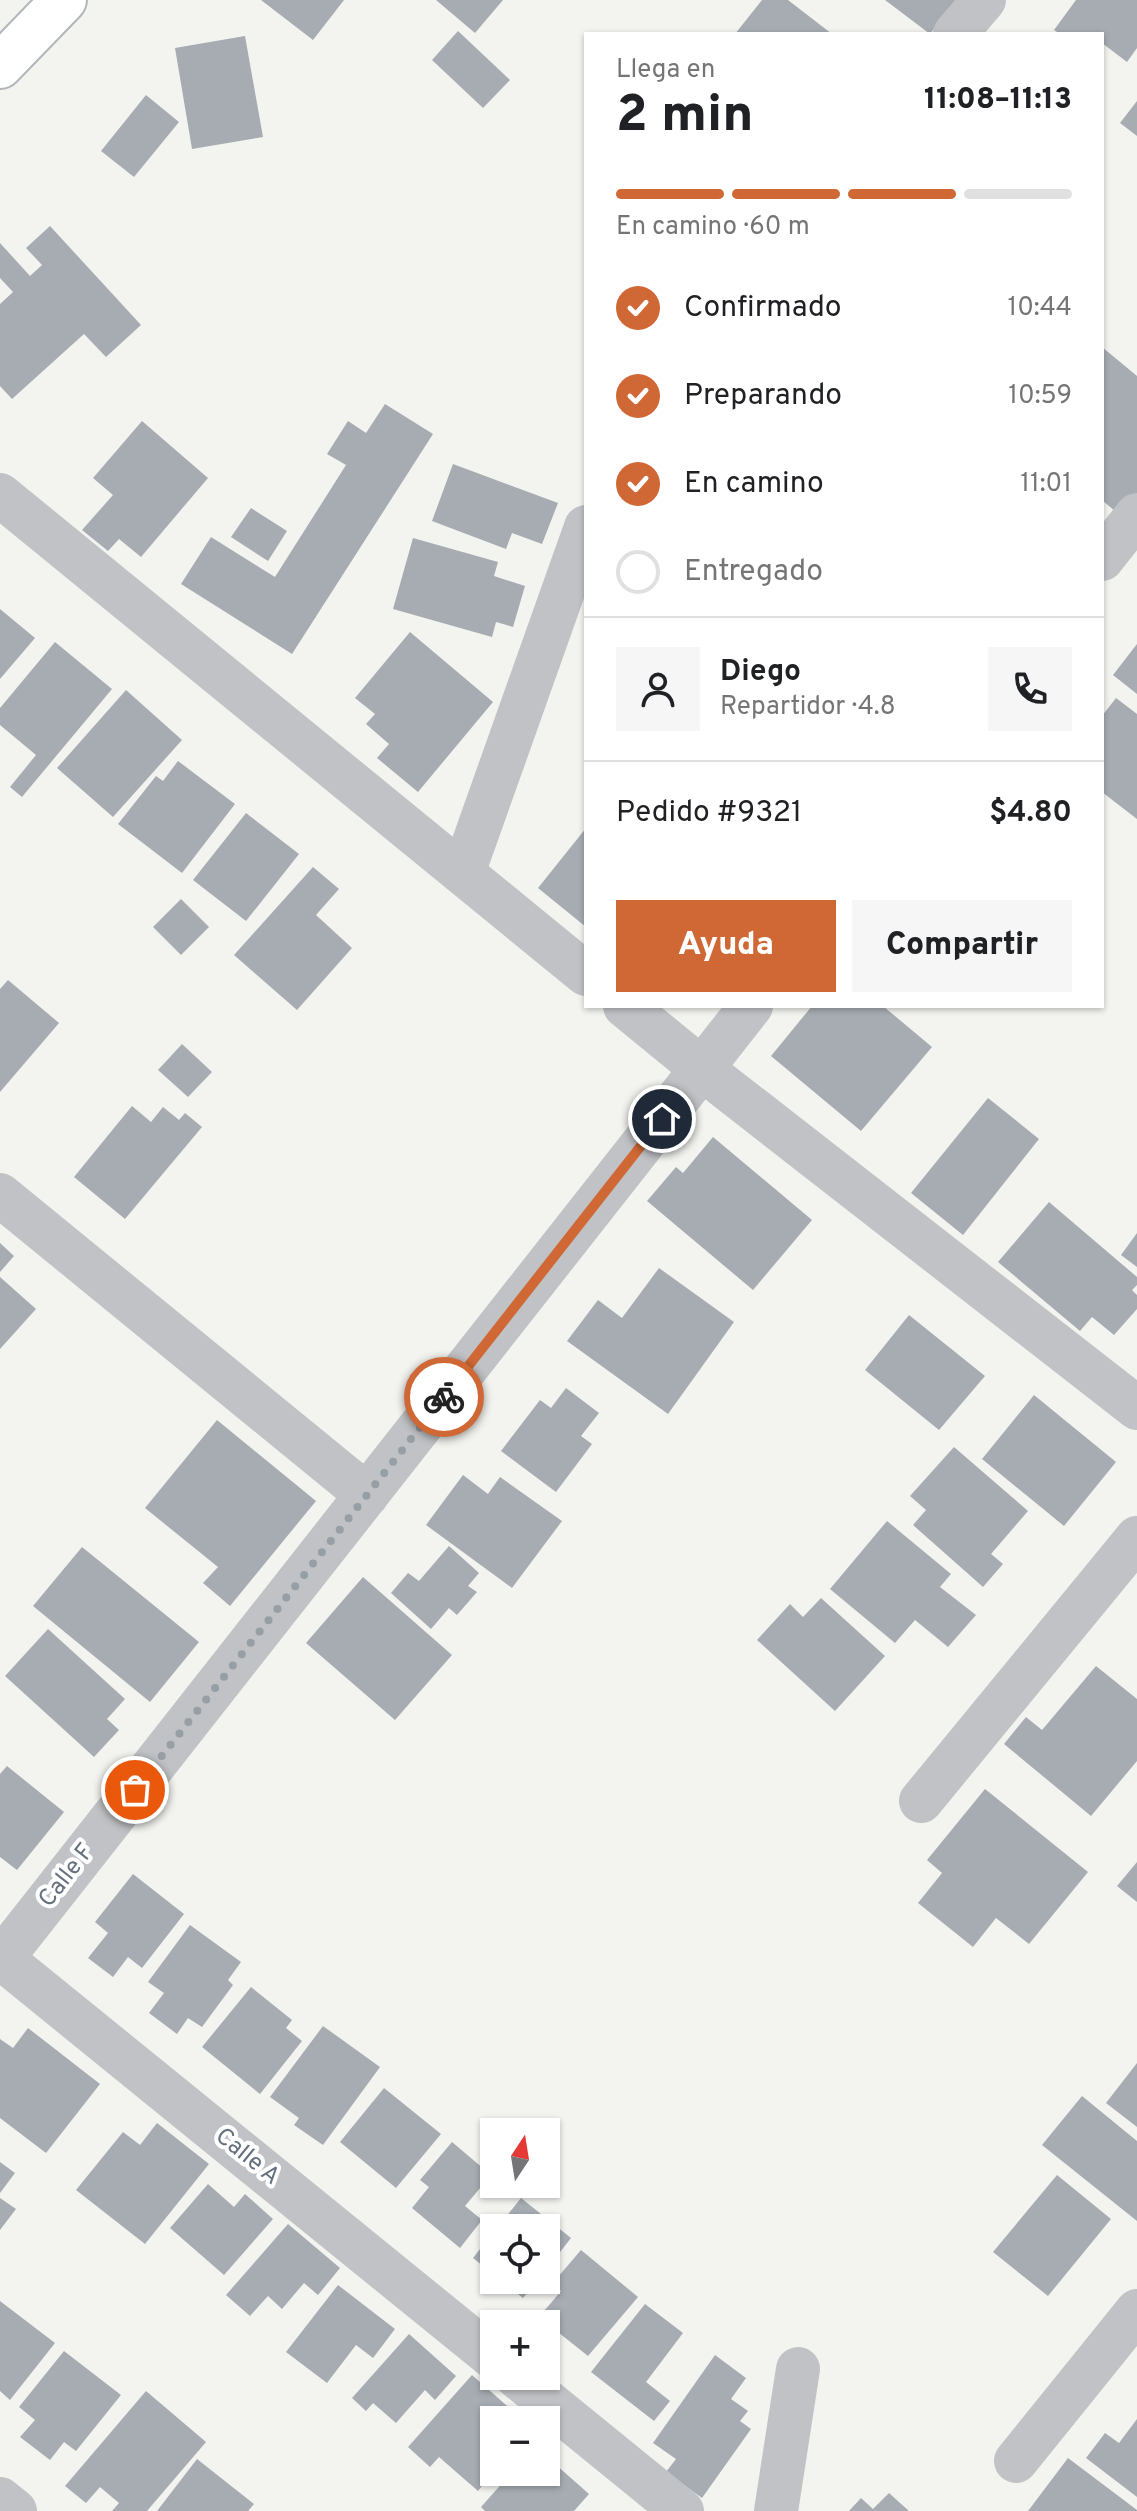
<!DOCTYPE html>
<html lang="es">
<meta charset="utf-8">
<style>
body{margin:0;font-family:Overpass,sans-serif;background:#f6f6f6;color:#202124;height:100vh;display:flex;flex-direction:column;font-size:30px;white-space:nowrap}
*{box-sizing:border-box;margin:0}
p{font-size:26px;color:#757577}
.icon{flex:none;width:44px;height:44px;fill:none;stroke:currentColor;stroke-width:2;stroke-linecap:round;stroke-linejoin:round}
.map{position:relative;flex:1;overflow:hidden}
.drawer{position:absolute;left:584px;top:32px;width:520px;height:976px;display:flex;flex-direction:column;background:#fff;border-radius:0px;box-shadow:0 2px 6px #0004}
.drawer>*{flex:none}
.needle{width:52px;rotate:12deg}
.fabs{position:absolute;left:480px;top:2118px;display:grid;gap:16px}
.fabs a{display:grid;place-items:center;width:80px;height:80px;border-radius:0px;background:#fff;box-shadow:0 2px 6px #0004;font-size:40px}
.pin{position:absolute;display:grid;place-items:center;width:68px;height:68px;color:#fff;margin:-34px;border:4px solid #fff;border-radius:50%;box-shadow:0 2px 8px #0007}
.courier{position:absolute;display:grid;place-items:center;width:80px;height:80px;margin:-40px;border:6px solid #cf6835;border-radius:50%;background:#fff;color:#222;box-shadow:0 2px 10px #0007}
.headline em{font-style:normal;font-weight:800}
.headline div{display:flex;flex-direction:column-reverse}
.headline{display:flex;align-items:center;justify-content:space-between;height:136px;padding:0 32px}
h1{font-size:52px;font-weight:800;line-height:60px}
.bar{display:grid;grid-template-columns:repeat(4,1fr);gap:12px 8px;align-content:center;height:96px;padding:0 32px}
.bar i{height:10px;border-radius:6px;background:#e0e0e0}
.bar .active{background:#cf6835}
.bar p{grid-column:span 4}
.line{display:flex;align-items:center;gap:20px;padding:0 32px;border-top:2px solid #e0e0e0}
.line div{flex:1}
.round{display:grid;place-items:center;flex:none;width:84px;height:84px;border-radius:0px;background:#f6f6f6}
ol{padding:0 32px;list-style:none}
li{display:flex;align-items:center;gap:24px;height:88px}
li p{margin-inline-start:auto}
li .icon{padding:8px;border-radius:50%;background:#cf6835;color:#fff;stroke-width:4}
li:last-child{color:#757577}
li i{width:44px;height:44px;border:4px solid #e0e0e0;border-radius:50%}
.action{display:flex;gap:16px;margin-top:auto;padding:16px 32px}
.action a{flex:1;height:92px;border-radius:0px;background:#cf6835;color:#fff;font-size:32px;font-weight:800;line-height:92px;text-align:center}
.action a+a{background:#f6f6f6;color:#202124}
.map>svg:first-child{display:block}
.building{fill:#a6acb2}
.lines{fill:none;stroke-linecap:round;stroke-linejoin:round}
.secondary-casing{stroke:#b2b6ba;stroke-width:48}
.street{stroke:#c0c2c5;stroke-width:44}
.secondary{stroke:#fff;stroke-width:44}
.done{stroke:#979fa6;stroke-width:8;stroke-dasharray:0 14.4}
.route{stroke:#cf6835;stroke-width:10}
.labels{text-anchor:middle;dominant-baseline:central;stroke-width:8;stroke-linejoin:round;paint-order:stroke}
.street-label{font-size:24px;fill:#66717e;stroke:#fff}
</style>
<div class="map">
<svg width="1137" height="2511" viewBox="0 0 1137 2511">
<rect width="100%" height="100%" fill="#f3f4f0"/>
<path class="building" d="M261 0H344L313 40Z
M436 0H503L475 33Z
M762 0H788L832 34H735Z
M885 0H956L930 34Z
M1076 0H1137V48L1127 62 1102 43V34H1060L1054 30Z
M458 31 510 80 483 108 432 60Z
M245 36 263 137 192 149 175 48Z
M146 95 179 122 134 177 101 151Z
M1137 101V136L1120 123Z
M50 226 141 325 106 357 84 334 12 399 0 386V304L13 292 0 278V243L30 276 42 265 26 248Z
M1102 347 1137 376V501L1123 518 1102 500Z
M385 404 433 434 292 654 181 584 211 537 275 577 346 465 327 454 348 421 366 433Z
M142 421 208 478 141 557 119 539 108 551 82 530 113 495 93 478Z
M453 464 558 503 542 544 512 533 506 549 432 521Z
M251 508 287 531 268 561 231 537Z
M413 538 498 562 494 576 525 586 513 627 496 622 492 637 393 609Z
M0 609 35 638 0 679Z
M410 632 493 702 418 792 377 758 389 744 366 724 375 714 355 698Z
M55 642 112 689 22 797 10 787 36 755 0 725V708Z
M1137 644V694L1113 675Z
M126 690 182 740 113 817 57 768Z
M1116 698 1137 714V819L1102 792V716Z
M178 761 235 804 182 873 118 824 156 776 163 781Z
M246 813 299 854 246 921 193 880Z
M586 828V927L538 888Z
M313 867 339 889 316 915 352 948 297 1010 234 955Z
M181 899 209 927 181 955 153 927Z
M8 980 59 1023 0 1092V989Z
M812 1006H883L932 1047 861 1131 771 1056Z
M182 1044 212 1072 188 1097 158 1070Z
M988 1098 1039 1139 963 1235 911 1193Z
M132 1106 151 1122 163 1107 179 1120 185 1113 202 1127 125 1219 74 1177Z
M713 1137 812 1220 753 1290 647 1201 676 1167 683 1173Z
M1049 1202 1137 1277V1285L1132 1290 1137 1295V1309L1114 1335 1092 1317 1080 1331 998 1262Z
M1137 1233V1267L1121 1255Z
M0 1243 14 1256 0 1272Z
M659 1268 734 1322 668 1414 567 1341 598 1300 622 1318Z
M0 1277 36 1309 0 1349Z
M909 1315 985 1376 939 1430 865 1370Z
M566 1388 599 1413 581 1436 592 1444 556 1492 501 1451 540 1400 551 1408Z
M1034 1395 1116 1462 1064 1526 982 1459Z
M217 1420 316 1501 230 1606 203 1583 218 1567 145 1508Z
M954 1447 1028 1511 991 1554 1003 1564 983 1587 913 1525 926 1510 910 1496Z
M463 1475 488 1494 500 1477 562 1521 512 1588 426 1525Z
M887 1521 951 1574 940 1587 976 1615 948 1647 915 1620 895 1643 830 1589Z
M449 1546 479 1573 468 1586 477 1592 457 1615 449 1608 431 1629 391 1593 408 1573 419 1581Z
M82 1547 199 1642 150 1702 33 1606Z
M363 1577 452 1655 395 1720 306 1643Z
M821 1598 885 1656 835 1711 757 1640 790 1604 803 1617Z
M48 1629 125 1699 107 1719 119 1730 94 1757 5 1676Z
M1096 1666 1137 1699V1761L1091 1816 1004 1744 1026 1717 1042 1730Z
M7 1766 64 1812 17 1870 0 1857V1774Z
M985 1789 1088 1872 1029 1944 996 1918 973 1947 918 1903 942 1873 927 1860Z
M1137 1862V1902L1117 1886Z
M133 1874 184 1914 142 1968 128 1957 113 1977 88 1958 108 1933 95 1922Z
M190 1925 241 1962 228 1980 233 1985 202 2027 188 2018 177 2034 149 2013 164 1993 148 1982Z
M251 1987 292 2020 286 2028 302 2041 260 2094 202 2047Z
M323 2026 380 2067 323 2145 294 2125 299 2118 270 2097Z
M28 2028 100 2084 46 2153 0 2118V2039L13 2048Z
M1137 2063V2127L1106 2103Z
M384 2088 441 2134 396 2188 340 2142Z
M1082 2096 1137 2141V2221L1042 2145Z
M157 2123 209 2164 145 2244 76 2190 123 2132 140 2145Z
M452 2142 491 2175 465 2206 482 2220 460 2248 412 2208 429 2187 420 2180Z
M0 2162 15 2173 0 2193Z
M1057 2175 1111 2219 1048 2296 993 2252Z
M208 2184 234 2207 245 2194 273 2219 224 2275 170 2228Z
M0 2198 16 2209 0 2230Z
M521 2198 571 2238 546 2270V2228H497Z
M288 2224 340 2268 318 2295 304 2283 282 2309 268 2296 250 2316 226 2295Z
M494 2231V2275L473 2258Z
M581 2250 638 2297 588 2356 539 2317 561 2291 552 2284Z
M500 2280H538L523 2298Z
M338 2285 395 2329 373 2358 356 2345 327 2383 286 2352Z
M0 2301 55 2343 10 2400 0 2391Z
M645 2304 683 2333 646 2382 670 2401 654 2421 591 2372Z
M409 2334 456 2376 435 2400 425 2390 396 2423 373 2403 366 2411 352 2398Z
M64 2351 121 2395 76 2451 64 2442 50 2460 20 2437 35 2420 19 2407Z
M715 2355 746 2378 731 2399 748 2411 740 2421 751 2429 702 2498 666 2472 676 2459 653 2443Z
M472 2375 523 2420H494V2472L478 2491 439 2457 430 2467 408 2447Z
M146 2391 206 2442 147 2511H112L119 2503 100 2487 86 2503 65 2486Z
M1137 2419V2497L1086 2458 1105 2433 1119 2443Z
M546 2456 589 2494 574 2511H485L481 2507 512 2472H546Z
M1068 2458 1137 2510V2511H1028Z
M197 2459 254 2504 248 2511H157Z
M889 2493 909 2511H849L861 2498 873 2509Z"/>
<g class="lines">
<g class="secondary-casing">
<path id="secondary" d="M0 66 64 0"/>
</g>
<path class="street" d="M955 34 984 0
M0 495 586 974
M1102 559 1137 515
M463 873 586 527
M625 1006 702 1069 1137 1408
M0 1195 367 1495
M921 1801 1137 1538
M0 1957 494 2358
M0 1961 751 1006
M516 2376 682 2511
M1016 2461 1137 2311
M0 2499 15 2511
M776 2511 798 2369"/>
<use href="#secondary" class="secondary"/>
</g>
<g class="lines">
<path class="done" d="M135 1790 444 1397"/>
<path class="route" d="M444 1397 662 1119"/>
</g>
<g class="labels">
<g class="street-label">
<text transform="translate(67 1876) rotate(-52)">Calle F</text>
<text transform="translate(247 2157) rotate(39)">Calle A</text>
</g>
</g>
</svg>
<div class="fabs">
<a><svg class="needle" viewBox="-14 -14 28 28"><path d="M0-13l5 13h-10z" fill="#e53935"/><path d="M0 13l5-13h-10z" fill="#757577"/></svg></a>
<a><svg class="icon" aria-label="locate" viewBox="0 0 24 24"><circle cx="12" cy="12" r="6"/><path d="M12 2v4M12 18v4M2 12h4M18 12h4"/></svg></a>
<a>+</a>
<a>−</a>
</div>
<div class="pin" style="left:135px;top:1790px;background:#ea580c"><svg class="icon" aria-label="bag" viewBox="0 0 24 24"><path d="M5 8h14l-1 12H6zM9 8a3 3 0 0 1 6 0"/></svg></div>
<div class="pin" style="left:662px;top:1119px;background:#1f2937"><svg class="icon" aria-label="home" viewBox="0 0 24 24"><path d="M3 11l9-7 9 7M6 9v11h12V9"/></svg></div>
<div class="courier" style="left:444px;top:1397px"><svg class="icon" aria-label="bike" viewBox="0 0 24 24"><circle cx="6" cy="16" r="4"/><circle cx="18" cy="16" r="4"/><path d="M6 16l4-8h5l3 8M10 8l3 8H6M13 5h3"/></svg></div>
<section class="drawer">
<div class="headline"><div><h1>2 min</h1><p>Llega en</p></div><em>11:08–11:13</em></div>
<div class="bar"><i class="active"></i><i class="active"></i><i class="active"></i><i></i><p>En camino · 60 m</p></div>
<ol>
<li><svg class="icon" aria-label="check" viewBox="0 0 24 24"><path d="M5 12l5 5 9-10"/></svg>Confirmado<p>10:44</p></li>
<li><svg class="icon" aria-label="check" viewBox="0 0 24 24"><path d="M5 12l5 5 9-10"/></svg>Preparando<p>10:59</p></li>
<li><svg class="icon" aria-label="check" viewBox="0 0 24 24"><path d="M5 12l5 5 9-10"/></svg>En camino<p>11:01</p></li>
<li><i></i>Entregado</li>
</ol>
<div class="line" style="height:144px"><a class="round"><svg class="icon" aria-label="person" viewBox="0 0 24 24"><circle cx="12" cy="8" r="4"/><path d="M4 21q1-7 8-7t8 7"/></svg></a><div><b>Diego</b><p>Repartidor · 4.8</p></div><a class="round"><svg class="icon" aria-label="phone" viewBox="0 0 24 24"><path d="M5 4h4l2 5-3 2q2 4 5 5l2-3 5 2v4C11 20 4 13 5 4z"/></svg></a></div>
<div class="line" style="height:104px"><div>Pedido #9321</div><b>$4.80</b></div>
<div class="action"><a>Ayuda</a><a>Compartir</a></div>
</section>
</div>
